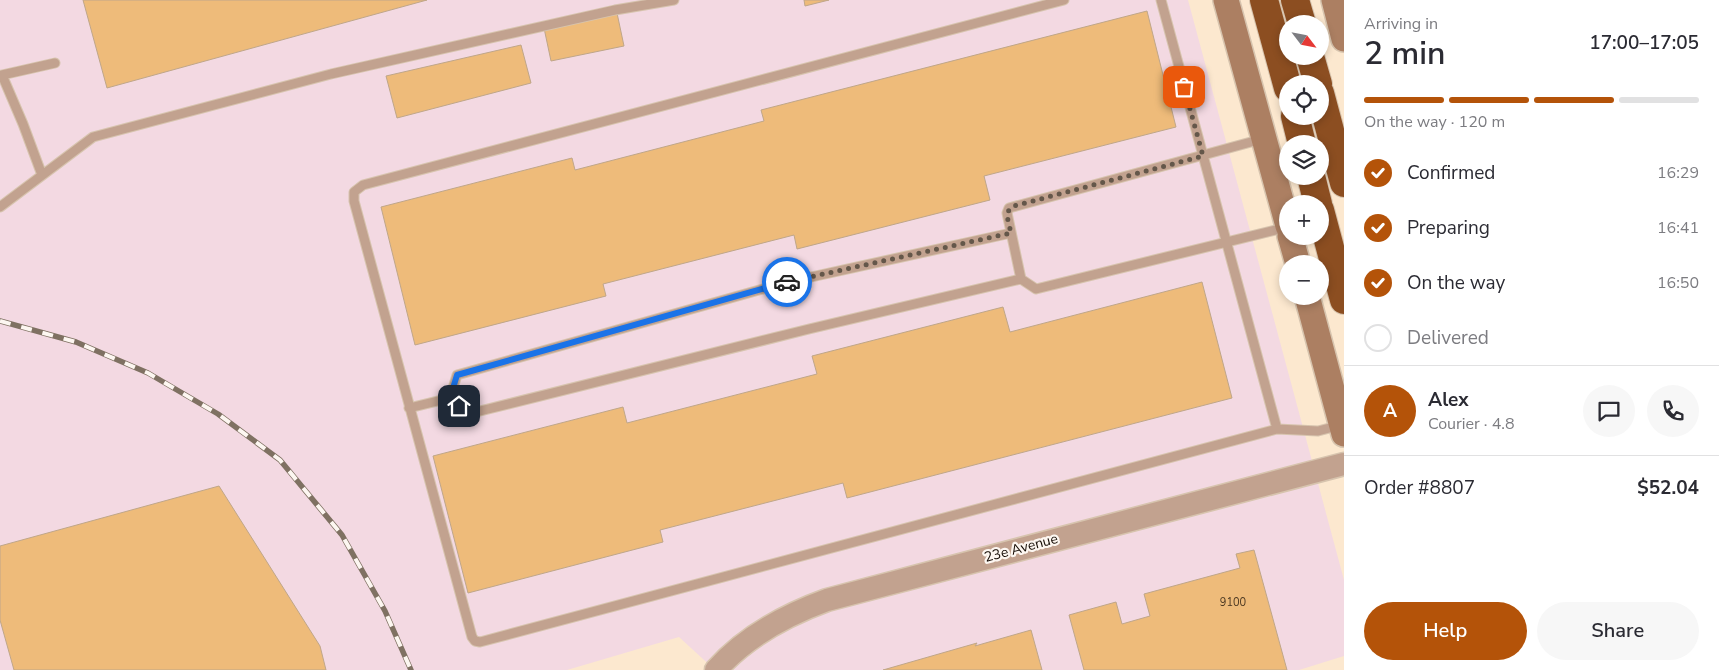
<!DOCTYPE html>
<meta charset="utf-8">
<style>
body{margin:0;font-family:"Nunito Sans",sans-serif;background:#f7f7f7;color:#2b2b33;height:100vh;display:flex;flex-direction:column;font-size:19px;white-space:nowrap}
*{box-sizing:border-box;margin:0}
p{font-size:16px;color:#7c7c81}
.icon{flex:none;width:28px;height:28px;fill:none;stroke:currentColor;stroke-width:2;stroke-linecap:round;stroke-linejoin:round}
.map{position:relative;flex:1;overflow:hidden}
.details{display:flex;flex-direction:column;background:#fff;width:375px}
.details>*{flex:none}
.needle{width:32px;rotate:122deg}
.fabs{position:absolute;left:1279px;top:15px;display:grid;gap:10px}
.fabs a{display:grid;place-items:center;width:50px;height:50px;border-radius:50%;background:#fff;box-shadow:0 2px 8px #0003;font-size:25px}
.pin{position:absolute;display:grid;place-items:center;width:42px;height:42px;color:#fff;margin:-21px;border-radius:10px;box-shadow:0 2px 8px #0006}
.courier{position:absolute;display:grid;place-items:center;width:50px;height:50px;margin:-25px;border:4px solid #1a73e8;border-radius:50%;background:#fff;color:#222;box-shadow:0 1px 6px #0007}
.head em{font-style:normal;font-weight:600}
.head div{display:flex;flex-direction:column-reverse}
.head{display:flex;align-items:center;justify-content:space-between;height:85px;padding:0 20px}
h1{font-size:32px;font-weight:600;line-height:38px}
.bar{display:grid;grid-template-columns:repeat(4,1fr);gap:8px 5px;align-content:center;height:60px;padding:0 20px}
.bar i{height:6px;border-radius:4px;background:#e1e1e2}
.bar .current{background:#b45309}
.bar p{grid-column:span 4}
.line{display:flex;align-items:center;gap:12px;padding:0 20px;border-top:1px solid #e1e1e2}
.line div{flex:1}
.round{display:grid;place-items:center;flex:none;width:52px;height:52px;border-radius:26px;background:#f7f7f7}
ol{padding:0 20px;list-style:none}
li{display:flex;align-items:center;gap:15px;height:55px}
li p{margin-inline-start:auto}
li .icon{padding:5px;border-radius:50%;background:#b45309;color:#fff;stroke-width:4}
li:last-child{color:#7c7c81}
li i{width:28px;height:28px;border:2px solid #e1e1e2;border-radius:50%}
.primary-button{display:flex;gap:10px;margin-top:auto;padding:10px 20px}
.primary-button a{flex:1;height:58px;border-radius:30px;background:#b45309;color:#fff;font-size:20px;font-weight:600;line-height:58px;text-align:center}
.primary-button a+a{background:#f7f7f7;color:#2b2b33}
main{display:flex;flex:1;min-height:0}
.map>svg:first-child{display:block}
.industrial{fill:#f3d9e2}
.building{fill:#eebb7a;stroke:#bfa689}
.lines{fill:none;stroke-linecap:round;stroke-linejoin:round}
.service-casing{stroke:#d7c4ae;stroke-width:11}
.tertiary-casing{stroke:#d7c4ae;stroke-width:25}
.secondary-casing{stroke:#d7c4ae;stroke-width:28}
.motorway-casing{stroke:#d7c4ae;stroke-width:30}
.service{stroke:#c2a28f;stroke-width:9}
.tertiary{stroke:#c2a28f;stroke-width:22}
.secondary{stroke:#ac7f62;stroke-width:25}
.motorway{stroke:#8c4e21;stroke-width:28}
.rail-casing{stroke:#7f7162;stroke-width:5.5}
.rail{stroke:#fdf7f1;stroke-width:4;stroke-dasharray:11;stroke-linecap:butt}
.done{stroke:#64574a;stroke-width:5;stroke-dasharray:0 9}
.route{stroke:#1a73e8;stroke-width:6}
.labels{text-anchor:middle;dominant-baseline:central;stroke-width:4.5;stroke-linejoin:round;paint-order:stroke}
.number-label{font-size:11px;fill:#493620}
.street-label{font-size:14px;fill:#120902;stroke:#fdf7f1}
</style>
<main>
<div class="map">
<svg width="1344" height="670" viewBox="0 0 1344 670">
<rect width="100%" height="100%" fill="#fce8cf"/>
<path class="industrial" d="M0 0H1188L1344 580V656L1299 670H715L679 637 567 670H0Z"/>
<path class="building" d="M83 0H427L107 88Z
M804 0H829L805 6Z
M1147 11 1176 127 984 176 990 200 797 249 794 235 603 284 606 296 415 345 381 207 572 158 575 170 764 121 761 110Z
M617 13 624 46 551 61 544 28Z
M521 45 531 83 397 118 386 76Z
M1202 282 1232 398 847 498 843 483 660 530 663 542 468 593 433 456 623 407 627 423 817 374 812 356 1003 307 1010 332Z
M219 486 320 646 326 670H14L0 620V546Z
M1254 550 1287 670H1084L1069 615 1116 602 1122 624 1150 616 1144 594 1240 568 1236 554Z
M1031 630 1042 670H883L977 643 975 646Z"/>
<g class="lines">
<g class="service-casing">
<path id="service" d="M1064 0 363 185 354 192V201L472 637 475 641 480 642 1277 429 1161 0
M2 75 55 63
M0 76 2 75 23 124 42 175
M0 207 93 137 331 74 615 10 674 0
M1021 279 1007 213 1009 208 1262 139
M450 398 457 375 784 283 1011 233
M409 408 450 398 468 414 809 329 1021 279 1036 289 1288 227
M1277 429 1318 431 1341 425"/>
</g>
<g class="tertiary-casing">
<path id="tertiary" d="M716 670C745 637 786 615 827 600L1344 464"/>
</g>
<g class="secondary-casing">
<path id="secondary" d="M1226 0 1288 226
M1334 0 1344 39
M1290 236 1298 264
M1307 296 1344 434"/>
</g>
<g class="motorway-casing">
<path id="motorway" d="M1264 0 1288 88
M1295 0 1302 24
M1310 56 1318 84
M1320 93 1344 183
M1295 116 1302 144
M1311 176 1318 204
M1320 210 1344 300"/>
</g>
<use href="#service" class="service"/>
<use href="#tertiary" class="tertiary"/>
<use href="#secondary" class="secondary"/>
<use href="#motorway" class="motorway"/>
<g class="rail-casing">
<path id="rail" d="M0 321 76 342 148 373 218 414 280 460 342 535 385 611 411 670"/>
</g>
<use href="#rail" class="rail"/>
</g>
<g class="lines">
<path class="done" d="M787 282 1011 233C1009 223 1003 211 1014 206L1203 156 1184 87"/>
<path class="route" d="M459 406 450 398 457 375 787 282"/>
</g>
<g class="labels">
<g class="number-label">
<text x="1233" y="602">9100</text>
</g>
<g class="street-label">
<text transform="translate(1021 548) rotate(-15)">23e Avenue</text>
</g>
</g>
</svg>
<div class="fabs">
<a><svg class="needle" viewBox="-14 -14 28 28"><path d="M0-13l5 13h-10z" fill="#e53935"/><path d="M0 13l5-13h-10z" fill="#7c7c81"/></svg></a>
<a><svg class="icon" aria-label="locate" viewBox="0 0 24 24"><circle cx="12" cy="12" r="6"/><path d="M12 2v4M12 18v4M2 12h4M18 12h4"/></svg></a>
<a><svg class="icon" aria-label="layers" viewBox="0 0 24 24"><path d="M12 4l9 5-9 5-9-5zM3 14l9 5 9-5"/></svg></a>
<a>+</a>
<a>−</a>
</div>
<div class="pin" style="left:1184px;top:87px;background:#ea580c"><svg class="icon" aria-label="bag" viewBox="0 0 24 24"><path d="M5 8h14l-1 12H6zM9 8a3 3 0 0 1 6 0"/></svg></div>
<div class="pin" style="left:459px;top:406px;background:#1f2937"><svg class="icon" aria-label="home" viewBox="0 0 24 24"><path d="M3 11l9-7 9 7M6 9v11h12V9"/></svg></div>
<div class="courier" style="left:787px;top:282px"><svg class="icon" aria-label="car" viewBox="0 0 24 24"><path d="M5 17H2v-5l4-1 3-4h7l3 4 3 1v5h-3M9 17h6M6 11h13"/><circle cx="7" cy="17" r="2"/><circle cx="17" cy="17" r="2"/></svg></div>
</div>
<section class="details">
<div class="head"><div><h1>2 min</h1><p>Arriving in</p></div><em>17:00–17:05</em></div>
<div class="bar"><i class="current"></i><i class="current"></i><i class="current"></i><i></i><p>On the way · 120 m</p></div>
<ol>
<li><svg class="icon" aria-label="check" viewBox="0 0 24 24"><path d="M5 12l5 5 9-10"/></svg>Confirmed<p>16:29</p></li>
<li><svg class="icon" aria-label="check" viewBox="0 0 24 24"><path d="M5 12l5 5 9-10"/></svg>Preparing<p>16:41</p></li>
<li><svg class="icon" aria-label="check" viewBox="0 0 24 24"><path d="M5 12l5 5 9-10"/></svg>On the way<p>16:50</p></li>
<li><i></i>Delivered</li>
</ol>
<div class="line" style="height:90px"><b class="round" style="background:#b45309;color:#fff">A</b><div><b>Alex</b><p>Courier · 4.8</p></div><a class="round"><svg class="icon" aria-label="chat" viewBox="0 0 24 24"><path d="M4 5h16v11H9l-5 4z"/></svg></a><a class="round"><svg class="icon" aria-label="phone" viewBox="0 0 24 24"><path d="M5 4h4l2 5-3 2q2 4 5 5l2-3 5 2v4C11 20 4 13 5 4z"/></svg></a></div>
<div class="line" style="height:65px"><div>Order #8807</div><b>$52.04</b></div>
<div class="primary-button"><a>Help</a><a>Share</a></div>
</section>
</main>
